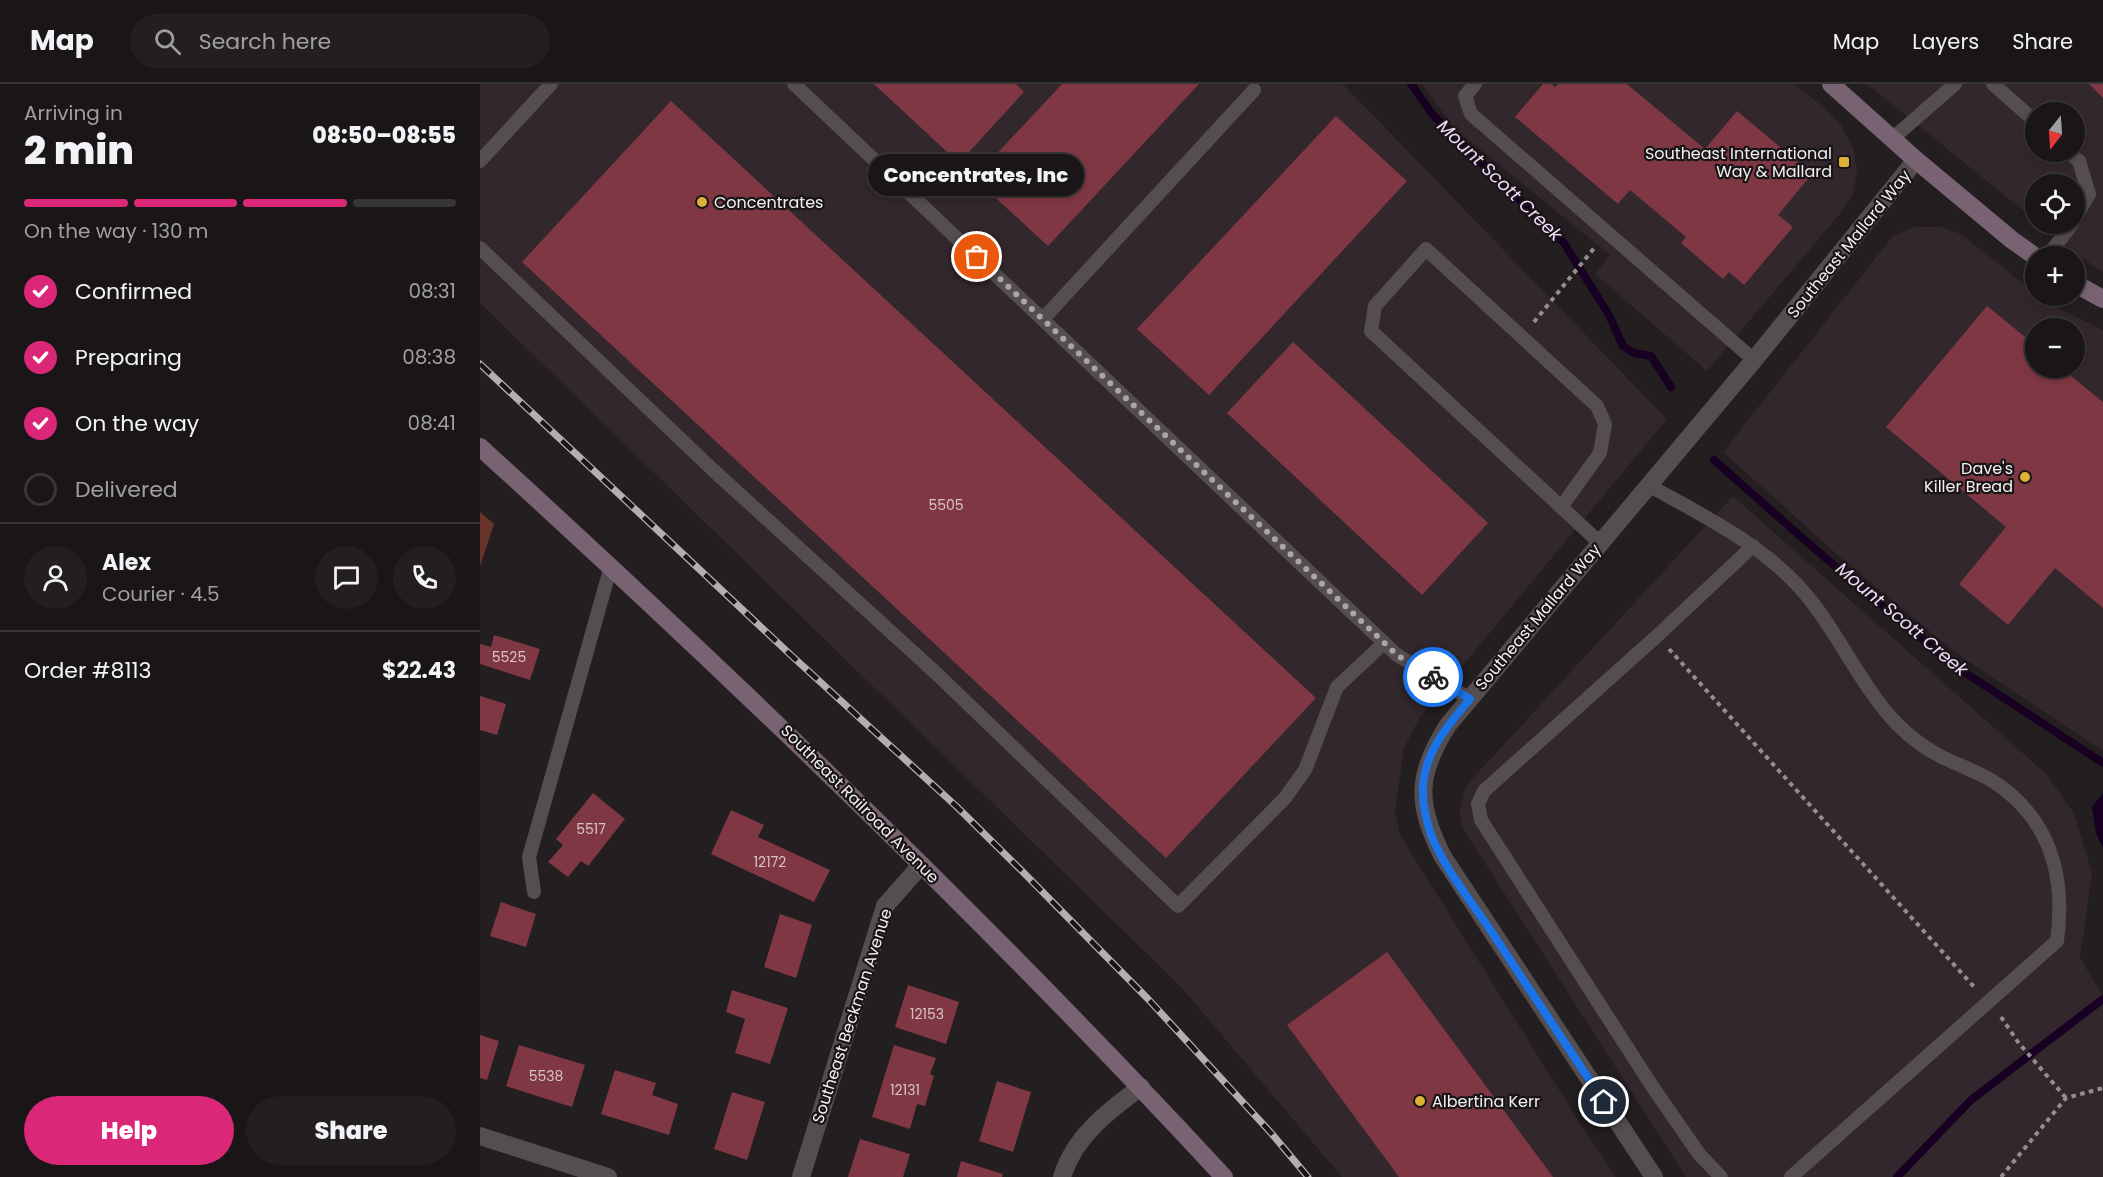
<!DOCTYPE html>
<meta charset="utf-8">
<style>
body{margin:0;font-family:Poppins,sans-serif;background:#231f21;color:#f1f3f6;height:100vh;display:flex;flex-direction:column;font-size:22px;white-space:nowrap}
*{box-sizing:border-box;margin:0}
p{font-size:20px;color:#9f9fa2}
.icon{flex:none;width:33px;height:33px;fill:none;stroke:currentColor;stroke-width:2;stroke-linecap:round;stroke-linejoin:round}
.map{position:relative;flex:1;overflow:hidden}
.side{display:flex;flex-direction:column;background:#1a1618;width:480px}
.side>*{flex:none}
.needle{width:39px;rotate:197deg}
.controls{position:absolute;left:1545px;top:18px;display:grid;gap:12px}
.controls a{display:grid;place-items:center;width:60px;height:60px;border-radius:50%;background:#1a1618;box-shadow:0 3px 9px #0003,0 0 0 2px #383537;font-size:30px}
.pin{position:absolute;display:grid;place-items:center;width:51px;height:51px;color:#fff;margin:-26px;border:3px solid #fff;border-radius:50%;box-shadow:0 2px 6px #0007}
.courier{position:absolute;display:grid;place-items:center;width:60px;height:60px;margin:-30px;border:4px solid #1a73e8;border-radius:50%;background:#fff;color:#222;box-shadow:0 2px 8px #0007}
.bubble{position:absolute;height:42px;border-radius:21px;background:#1a1618;box-shadow:0 3px 9px #0003,0 0 0 2px #383537;font-size:20px;font-weight:800;line-height:42px;text-align:center}
.overview em{font-style:normal;font-weight:800}
.overview div{display:flex;flex-direction:column-reverse}
.overview{display:flex;align-items:center;justify-content:space-between;height:102px;padding:0 24px}
h1{font-size:39px;font-weight:800;line-height:45px}
.bar{display:grid;grid-template-columns:repeat(4,1fr);gap:9px 6px;align-content:center;height:72px;padding:0 24px}
.bar i{height:8px;border-radius:4px;background:#383537}
.bar .on{background:#db2777}
.bar p{grid-column:span 4}
.line{display:flex;align-items:center;gap:15px;padding:0 24px;border-top:2px solid #383537}
.line div{flex:1}
.round{display:grid;place-items:center;flex:none;width:63px;height:63px;border-radius:32px;background:#231f21}
ol{padding:0 24px;list-style:none}
li{display:flex;align-items:center;gap:18px;height:66px}
li p{margin-inline-start:auto}
li .icon{padding:6px;border-radius:50%;background:#db2777;color:#fff;stroke-width:4}
li:last-child{color:#9f9fa2}
li i{width:33px;height:33px;border:3px solid #383537;border-radius:50%}
.button{display:flex;gap:12px;margin-top:auto;padding:12px 24px}
.button a{flex:1;height:69px;border-radius:36px;background:#db2777;color:#fff;font-size:24px;font-weight:800;line-height:69px;text-align:center}
.button a+a{background:#231f21;color:#f1f3f6}
header{display:flex;align-items:center;gap:36px;box-sizing:border-box;height:84px;padding:0 30px;background:#1a1618;border-bottom:2px solid #383537}
header strong{font-size:28px}
nav{display:flex;gap:33px;margin-inline-start:auto;font-size:21px}
.search{width:420px;height:54px;background:#231f21;display:flex;align-items:center;gap:15px;box-sizing:border-box;padding:0 21px;border-radius:33px;color:#9f9fa2;font-size:22px}
main{display:flex;flex:1;min-height:0}
.map>svg:first-child{display:block}
.built{fill:#32272c;fill-rule:evenodd}
.green{fill:#6a3329}
.water{fill:#170021}
.lines{fill:none;stroke-linecap:round;stroke-linejoin:round}
.stream{stroke:#170021;stroke-width:8}
.building{fill:#7f3843}
.path{stroke:#938f91;stroke-width:4;stroke-dasharray:4.5 4.5;stroke-linecap:butt}
.lane{stroke:#544e50;stroke-width:14}
.street{stroke:#544e50;stroke-width:18}
.secondary{stroke:#796272;stroke-width:18}
.rail-casing{stroke:#b3afb1;stroke-width:7}
.rail{stroke:#191516;stroke-width:4.5;stroke-dasharray:14;stroke-linecap:butt}
.done{stroke:#aaa6a8;stroke-width:6;stroke-dasharray:0 10.8}
.route{stroke:#1a73e8;stroke-width:8}
.poi-dot{fill:#ddb133;stroke:#191516;stroke-width:2}
.labels{text-anchor:middle;dominant-baseline:central;stroke-width:4.5;stroke-linejoin:round;paint-order:stroke}
.number-label{font-size:14px;fill:#d6c2c6}
.poi-label{font-size:16px;fill:#f3f0f1;stroke:#191516;text-anchor:end}
.street-label{font-size:16px;fill:#f3f0f1;stroke:#191516}
.water-label{font-size:18px;font-style:italic;fill:#f1dafc;stroke:#191516}
</style>
<header>
<strong>Map</strong>
<div class="search"><svg class="icon" aria-label="search" viewBox="0 0 24 24"><circle cx="10" cy="10" r="6"/><path d="M15 15l6 6"/></svg>Search here</div>
<nav><a>Map</a><a>Layers</a><a>Share</a></nav>
</header>
<main>
<section class="side">
<div class="overview"><div><h1>2 min</h1><p>Arriving in</p></div><em>08:50–08:55</em></div>
<div class="bar"><i class="on"></i><i class="on"></i><i class="on"></i><i></i><p>On the way · 130 m</p></div>
<ol>
<li><svg class="icon" aria-label="check" viewBox="0 0 24 24"><path d="M5 12l5 5 9-10"/></svg>Confirmed<p>08:31</p></li>
<li><svg class="icon" aria-label="check" viewBox="0 0 24 24"><path d="M5 12l5 5 9-10"/></svg>Preparing<p>08:38</p></li>
<li><svg class="icon" aria-label="check" viewBox="0 0 24 24"><path d="M5 12l5 5 9-10"/></svg>On the way<p>08:41</p></li>
<li><i></i>Delivered</li>
</ol>
<div class="line" style="height:108px"><a class="round"><svg class="icon" aria-label="person" viewBox="0 0 24 24"><circle cx="12" cy="8" r="4"/><path d="M4 21q1-7 8-7t8 7"/></svg></a><div><b>Alex</b><p>Courier · 4.5</p></div><a class="round"><svg class="icon" aria-label="chat" viewBox="0 0 24 24"><path d="M4 5h16v11H9l-5 4z"/></svg></a><a class="round"><svg class="icon" aria-label="phone" viewBox="0 0 24 24"><path d="M5 4h4l2 5-3 2q2 4 5 5l2-3 5 2v4C11 20 4 13 5 4z"/></svg></a></div>
<div class="line" style="height:78px"><div>Order #8113</div><b>$22.43</b></div>
<div class="button"><a>Help</a><a>Share</a></div>
</section>
<div class="map">
<svg width="1623" height="1093" viewBox="0 0 1623 1093">
<rect width="100%" height="100%" fill="#231e20"/>
<path class="built" d="M0 0H863L1187 335 940 633 924 664 915 727 920 751 1101 1041 1136 1093H862L701 903 0 219Z
M942 0H1314L1341 21 1361 41 1373 64 1377 87 1372 112 1359 131 1227 287 1115 190 1130 171 974 44Z
M1387 0H1623V188L1608 178 1560 140H1594V100H1556L1555 136ZM1556 28H1594V68H1556Z
M1434 143H1460L1481 150 1555 209 1556 212H1558L1569 220 1623 246V667L1476 569 1360 473 1243 368 1413 152ZM1556 244H1594V284H1556Z
M1253 412 1566 690 1595 731 1612 790 1600 874 1623 912V1093H1206L982 743 980 727 984 709 991 696Z"/>
<path class="green" d="M0 428 14 440 0 482Z"/>
<path class="water" d="M1623 709V764L1616 749 1612 723Z"/>
<g class="lines">
<path class="stream" d="M931 0 953 31 1084 159 1129 231 1143 262 1154 269 1171 272 1191 303
M1234 376 1336 466 1472 580 1623 679
M1417 1093 1491 1016 1623 915"/>
</g>
<path class="building" d="M394 0H536L544 8 479 79Z
M582 0H719L568 162 494 94Z
M1063 0H1071L1075 3 1078 0H1147L1225 65 1257 27 1332 90 1298 131 1313 143 1264 201 1249 188 1243 195 1201 159 1206 153 1150 106 1138 120 1035 33Z
M1609 0H1623V14Z
M191 17 836 614 686 774 42 178Z
M856 32 927 97 729 311 657 245Z
M1507 222 1556 262V284H1581L1623 318V524L1575 484 1528 541 1479 500 1526 443 1406 343Z
M813 258 1008 439 942 511 747 329Z
M14 551 60 565 50 596 0 580V560L11 563Z
M0 612 26 620 17 651 0 646Z
M113 709 145 735 108 782 101 777 88 793 68 778 83 761 76 755Z
M251 726 284 741 278 753 350 786 334 818 231 770Z
M21 818 56 830 46 863 10 852Z
M300 830 332 841 316 894 284 883Z
M907 868 1073 1093H919L807 941Z
M428 901 479 918 466 960 415 943Z
M252 906 308 924 290 980 255 969 265 935 246 928Z
M0 951 19 957 7 996 0 994Z
M39 961 105 981 92 1023 26 1002Z
M414 961 456 974 450 990 454 992 445 1022 437 1020 430 1045 392 1033Z
M135 986 176 999 172 1011 198 1020 189 1051 121 1030Z
M517 997 551 1008 533 1068 499 1057Z
M252 1008 285 1018 267 1076 234 1065Z
M380 1055 430 1070 423 1093H368Z
M481 1077 523 1090 522 1093H477Z"/>
<g class="lines">
<path class="path" d="M1054 238 1115 163
M1189 565 1496 905
M1521 933 1538 958 1586 1014
M1521 1093 1586 1014 1623 1004"/>
<path class="lane" d="M314 0 917 571 990 615
M995 0 985 12 991 30 1274 276
M1513 0 1556 38
M1412 55 1475 0
M1588 68 1599 77 1609 110 1594 136
M0 77 71 0
M0 164 233 386 457 590 698 822 805 714 825 686 857 603 904 559
M1568 172 1592 140
M563 235 774 6
M1168 401C1229 435 1293 465 1335 522 1364 561 1385 607 1418 641 1432 655 1449 667 1466 675 1481 682 1497 688 1511 696 1570 733 1586 792 1577 857L1311 1093
M1081 423 1120 369 1125 340 1117 322 946 165 895 222 891 247 1120 459
M54 808 49 773 131 482
M1241 1093 1219 1070 1172 1002 1001 736 998 720 1004 707 1177 552 1273 462"/>
<path class="street" d="M0 1052 128 1093
M321 1093 405 822 441 781
M582 1093C594 1053 628 1027 661 1003
M1174 1093 963 773C936 720 936 691 968 641L1274 276 1436 76"/>
<path class="secondary" d="M1351 0 1436 76 1532 156 1556 173
M1594 199 1623 215
M0 363C257 597 508 838 744 1093"/>
<g class="rail-casing">
<path id="rail" d="M0 280 313 573 476 722 541 786 669 916 792 1050 828 1093"/>
</g>
<use href="#rail" class="rail"/>
</g>
<g class="lines">
<path class="done" d="M497 173 917 571 953 593"/>
<path class="route" d="M953 593 990 615C969 640 945 667 943 702 942 717 946 736 951 751 965 785 990 816 1011 847 1049 904 1086 961 1124 1018"/>
</g>
<g class="poi-dot">
<rect x="1358" y="72" width="12" height="12" rx="3"/>
<circle cx="222" cy="118" r="6"/>
<circle cx="1545" cy="393" r="6"/>
<circle cx="940" cy="1017" r="6"/>
</g>
<g class="labels">
<g class="number-label">
<text x="466" y="421">5505</text>
<text x="29" y="573">5525</text>
<text x="111" y="745">5517</text>
<text x="290" y="778">12172</text>
<text x="447" y="930">12153</text>
<text x="66" y="992">5538</text>
<text x="425" y="1006">12131</text>
</g>
<g class="poi-label">
<text x="1352" y="69">Southeast International<tspan x="1352" dy="18">Way &amp; Mallard</tspan></text>
<text x="234" y="118" text-anchor="start">Concentrates</text>
<text x="1533" y="384">Dave's<tspan x="1533" dy="18">Killer Bread</tspan></text>
<text x="952" y="1017" text-anchor="start">Albertina Kerr</text>
</g>
<g class="street-label">
<text transform="translate(1369 160) rotate(-51)">Southeast Mallard Way</text>
<text transform="translate(1058 533) rotate(-50)">Southeast Mallard Way</text>
<text transform="translate(380 720) rotate(45)">Southeast Railroad Avenue</text>
<text transform="translate(372 932) rotate(-72)">Southeast Beckman Avenue</text>
</g>
<g class="water-label">
<text transform="translate(1020 96) rotate(44)">Mount Scott Creek</text>
<text transform="translate(1422 535) rotate(40)">Mount Scott Creek</text>
</g>
</g>
</svg>
<div class="controls">
<a><svg class="needle" viewBox="-14 -14 28 28"><path d="M0-13l5 13h-10z" fill="#e53935"/><path d="M0 13l5-13h-10z" fill="#9f9fa2"/></svg></a>
<a><svg class="icon" aria-label="locate" viewBox="0 0 24 24"><circle cx="12" cy="12" r="6"/><path d="M12 2v4M12 18v4M2 12h4M18 12h4"/></svg></a>
<a>+</a>
<a>−</a>
</div>
<div class="pin" style="left:497px;top:173px;background:#ea580c"><svg class="icon" aria-label="bag" viewBox="0 0 24 24"><path d="M5 8h14l-1 12H6zM9 8a3 3 0 0 1 6 0"/></svg></div>
<div class="pin" style="left:1124px;top:1018px;background:#1f2937"><svg class="icon" aria-label="home" viewBox="0 0 24 24"><path d="M3 11l9-7 9 7M6 9v11h12V9"/></svg></div>
<div class="courier" style="left:953px;top:593px"><svg class="icon" aria-label="bike" viewBox="0 0 24 24"><circle cx="6" cy="16" r="4"/><circle cx="18" cy="16" r="4"/><path d="M6 16l4-8h5l3 8M10 8l3 8H6M13 5h3"/></svg></div>
<div class="bubble" style="left:388px;top:70px;width:216px">Concentrates, Inc</div>
</div>
</main>
